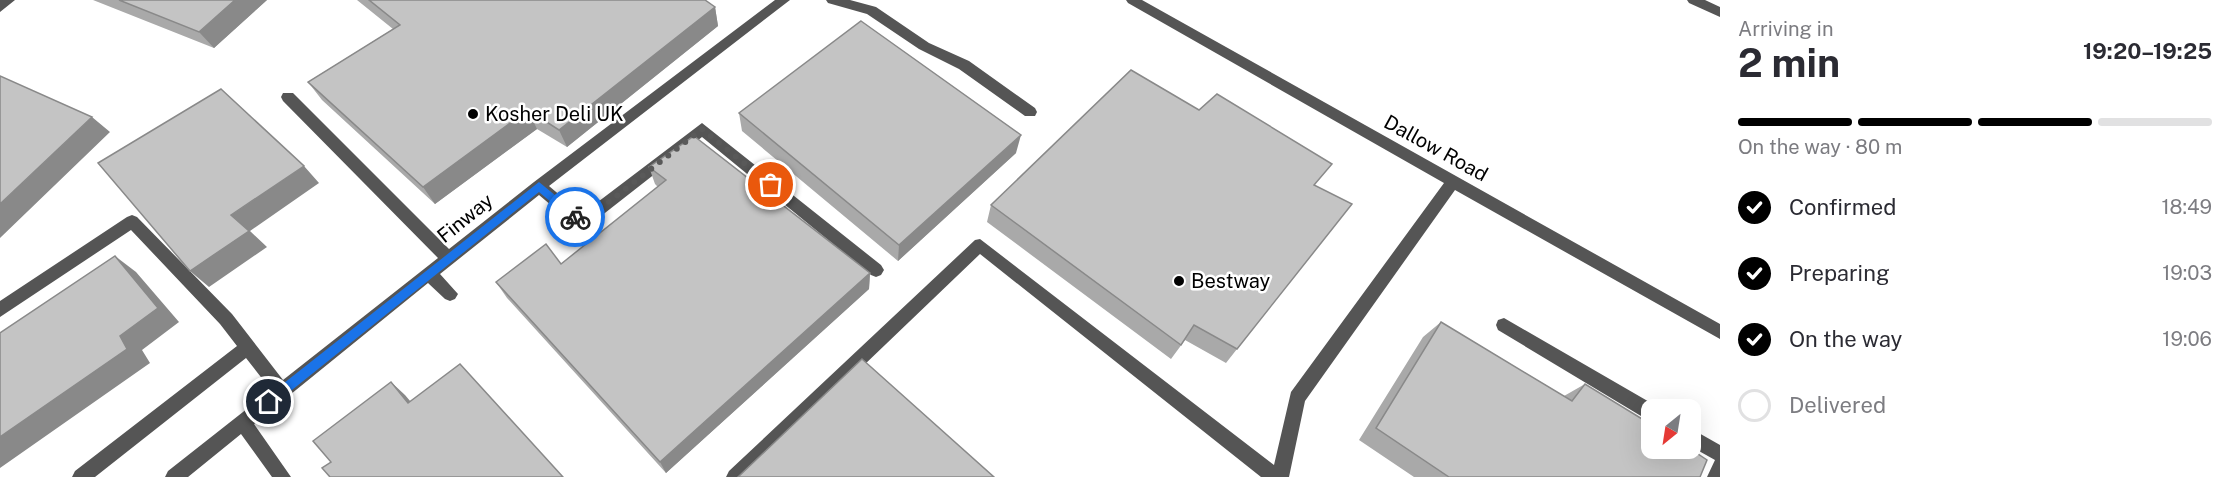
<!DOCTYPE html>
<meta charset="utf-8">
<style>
body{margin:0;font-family:"Public Sans",sans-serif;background:#f7f7f7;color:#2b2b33;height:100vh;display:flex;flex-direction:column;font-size:22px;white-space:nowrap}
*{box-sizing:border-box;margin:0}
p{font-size:20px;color:#7c7c81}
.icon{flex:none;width:33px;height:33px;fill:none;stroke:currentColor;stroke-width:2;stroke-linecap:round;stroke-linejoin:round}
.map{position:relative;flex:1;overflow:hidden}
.details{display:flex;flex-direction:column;background:#fff;width:510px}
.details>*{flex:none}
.needle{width:39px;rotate:210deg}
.buttons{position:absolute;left:1641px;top:399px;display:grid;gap:12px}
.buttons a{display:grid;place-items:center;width:60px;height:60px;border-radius:12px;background:#fff;box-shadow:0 6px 24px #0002;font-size:30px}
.pin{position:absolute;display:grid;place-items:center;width:51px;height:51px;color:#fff;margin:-26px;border:3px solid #fff;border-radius:50%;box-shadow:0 2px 6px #0007}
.courier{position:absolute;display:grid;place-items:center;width:60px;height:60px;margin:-30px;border:4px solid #1a73e8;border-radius:50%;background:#fff;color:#222;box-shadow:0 2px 8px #0007}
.head em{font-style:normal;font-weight:700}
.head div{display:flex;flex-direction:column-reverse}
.head{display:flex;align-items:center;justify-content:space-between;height:102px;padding:0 18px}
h1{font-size:39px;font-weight:700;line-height:45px}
.bar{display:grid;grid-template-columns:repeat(4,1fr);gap:9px 6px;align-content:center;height:72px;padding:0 18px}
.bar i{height:8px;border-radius:4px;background:#e1e1e2}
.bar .on{background:#000}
.bar p{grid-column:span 4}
ol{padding:0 18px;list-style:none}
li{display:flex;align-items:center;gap:18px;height:66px}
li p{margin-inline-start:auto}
li .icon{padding:6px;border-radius:50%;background:#000;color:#fff;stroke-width:4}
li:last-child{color:#7c7c81}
li i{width:33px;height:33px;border:3px solid #e1e1e2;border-radius:50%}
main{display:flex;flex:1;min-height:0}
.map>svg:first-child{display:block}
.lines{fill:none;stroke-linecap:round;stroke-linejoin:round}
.minor{fill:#555;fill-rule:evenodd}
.wall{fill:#a9a9a9}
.shaded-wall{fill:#898989}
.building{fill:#c4c4c4;stroke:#898989;stroke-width:1.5}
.route{fill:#1a73e8}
.done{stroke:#595959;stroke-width:6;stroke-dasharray:0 10.8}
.poi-dot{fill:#000;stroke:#fff;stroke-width:2}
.labels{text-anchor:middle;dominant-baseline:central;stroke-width:5;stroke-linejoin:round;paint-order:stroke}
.poi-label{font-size:20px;fill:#000;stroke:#fff;text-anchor:start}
.street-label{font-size:20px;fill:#000;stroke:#fff}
</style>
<main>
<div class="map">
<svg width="1720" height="477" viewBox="0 0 1720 477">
<rect width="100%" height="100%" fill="#fff"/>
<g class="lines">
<path class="minor" d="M0 0H15L0 12Z
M775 0H790L549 186 582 214 702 123 881 265 884 270 881 275 876 277 871 275 702 137 587 227 582 229 577 227 539 195 440 274 458 294 455 299 450 301 445 299 428 283 254 424 291 477H272L241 434 188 477H165L168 471 271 390 246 358 95 477H72L75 471 237 346 220 324 131 230 0 317V301L127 217 132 215 137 217 232 314 283 380 438 258 283 101 281 97 283 93H293L449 249 534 182Z
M826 0H850L876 7 929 43 969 61 1035 108 1037 112 1035 116H1025L959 69 919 49 867 14 828 3Z
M1126 0H1142L1720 324V339L1455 190 1305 401 1289 477H1261L980 254 747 477H726L729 471 975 240 980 239 1274 465 1291 392 1444 183 1128 3Z
M1687 0H1705L1720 7V17L1689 3Z
M1504 318 1658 407 1659 410H1652V421L1646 419 1498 330 1496 325 1498 320Z
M1690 428 1720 445V477H1707L1715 460 1690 446Z"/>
</g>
<path class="wall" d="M93 0H267L214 48Z
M357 0H705L715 7 718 26 567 147 537 129 435 204 322 100 308 82 393 29Z
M1199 110 1315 186 1237 349 1226 363 1185 340 1171 359 987 222 991 205Z
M739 113 1016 153 898 261 742 131Z
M649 167 870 273 869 289 666 473 507 298 496 282 561 264 658 187 655 184Z
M1441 322 1564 396 1585 384 1700 477H1414L1359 440 1423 337Z"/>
<path class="shaded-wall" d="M235 0H267L214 48 199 32Z
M715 7 718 26 567 147 559 130Z
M528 110 537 129 435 204 423 187Z
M92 117 110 132 0 238V204Z
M1021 135 1016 153 898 261 899 245Z
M304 166 319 183 250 231 267 247 209 287 190 271 231 215Z
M115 256 136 272 179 322 142 350 150 363 0 468V437L120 336Z
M870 273 869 289 666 473 660 462Z
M391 382 405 395 422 415 408 403Z"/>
<path class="building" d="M119 0H235L199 32Z
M369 0H705L715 7 559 130 528 110 423 187 308 82 400 25Z
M861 21 1021 135 899 245 739 113Z
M1131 70 1199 110 1217 94 1332 164 1314 185 1352 204 1237 349 1194 325 1181 345 991 205Z
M0 76 92 117 0 204Z
M221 89 304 166 231 215 249 231 190 271 98 163Z
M694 136 870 273 660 462 496 282 546 244 561 264 666 180 649 167Z
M115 256 158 308 120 336 127 349 0 437V333Z
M1441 322 1572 401 1585 384 1652 425V448H1689L1707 460 1700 477H1449L1376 428Z
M862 359 994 477H738Z
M460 364 563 477H330L322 468 331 462 313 441 391 382 408 403Z"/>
<path class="route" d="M539 182 578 214V220H572L539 192 272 406H265V398Z"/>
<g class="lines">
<path class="done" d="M575 217 582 223 702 129 771 185"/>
</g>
<g class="poi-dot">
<circle cx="473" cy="114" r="6"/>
<circle cx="1179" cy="281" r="6"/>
</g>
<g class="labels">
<g class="poi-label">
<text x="485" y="114">Kosher Deli UK</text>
<text x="1191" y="281">Bestway</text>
</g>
<g class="street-label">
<text transform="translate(1436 148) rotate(29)">Dallow Road</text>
<text transform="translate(465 218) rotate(-39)">Finway</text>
</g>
</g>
</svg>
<div class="buttons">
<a><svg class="needle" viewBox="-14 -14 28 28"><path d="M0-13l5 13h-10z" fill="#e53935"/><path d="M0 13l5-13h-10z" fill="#7c7c81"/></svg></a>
</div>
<div class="pin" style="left:771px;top:185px;background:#ea580c"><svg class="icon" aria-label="bag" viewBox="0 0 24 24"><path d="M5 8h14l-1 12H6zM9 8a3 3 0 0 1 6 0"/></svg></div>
<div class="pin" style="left:269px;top:402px;background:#1f2937"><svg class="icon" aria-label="home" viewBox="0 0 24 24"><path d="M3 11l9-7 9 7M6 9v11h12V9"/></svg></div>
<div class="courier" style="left:575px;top:217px"><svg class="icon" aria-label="bike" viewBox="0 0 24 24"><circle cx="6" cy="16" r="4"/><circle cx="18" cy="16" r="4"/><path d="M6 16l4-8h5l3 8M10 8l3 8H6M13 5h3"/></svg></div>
</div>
<section class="details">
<div class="head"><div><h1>2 min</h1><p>Arriving in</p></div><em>19:20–19:25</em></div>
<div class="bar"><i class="on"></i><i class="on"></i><i class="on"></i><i></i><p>On the way · 80 m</p></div>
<ol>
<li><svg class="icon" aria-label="check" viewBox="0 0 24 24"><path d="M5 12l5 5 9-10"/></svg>Confirmed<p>18:49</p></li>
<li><svg class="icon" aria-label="check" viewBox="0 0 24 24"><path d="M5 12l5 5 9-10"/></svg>Preparing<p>19:03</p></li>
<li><svg class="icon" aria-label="check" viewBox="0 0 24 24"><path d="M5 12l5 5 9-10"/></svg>On the way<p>19:06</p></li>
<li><i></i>Delivered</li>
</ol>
</section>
</main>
